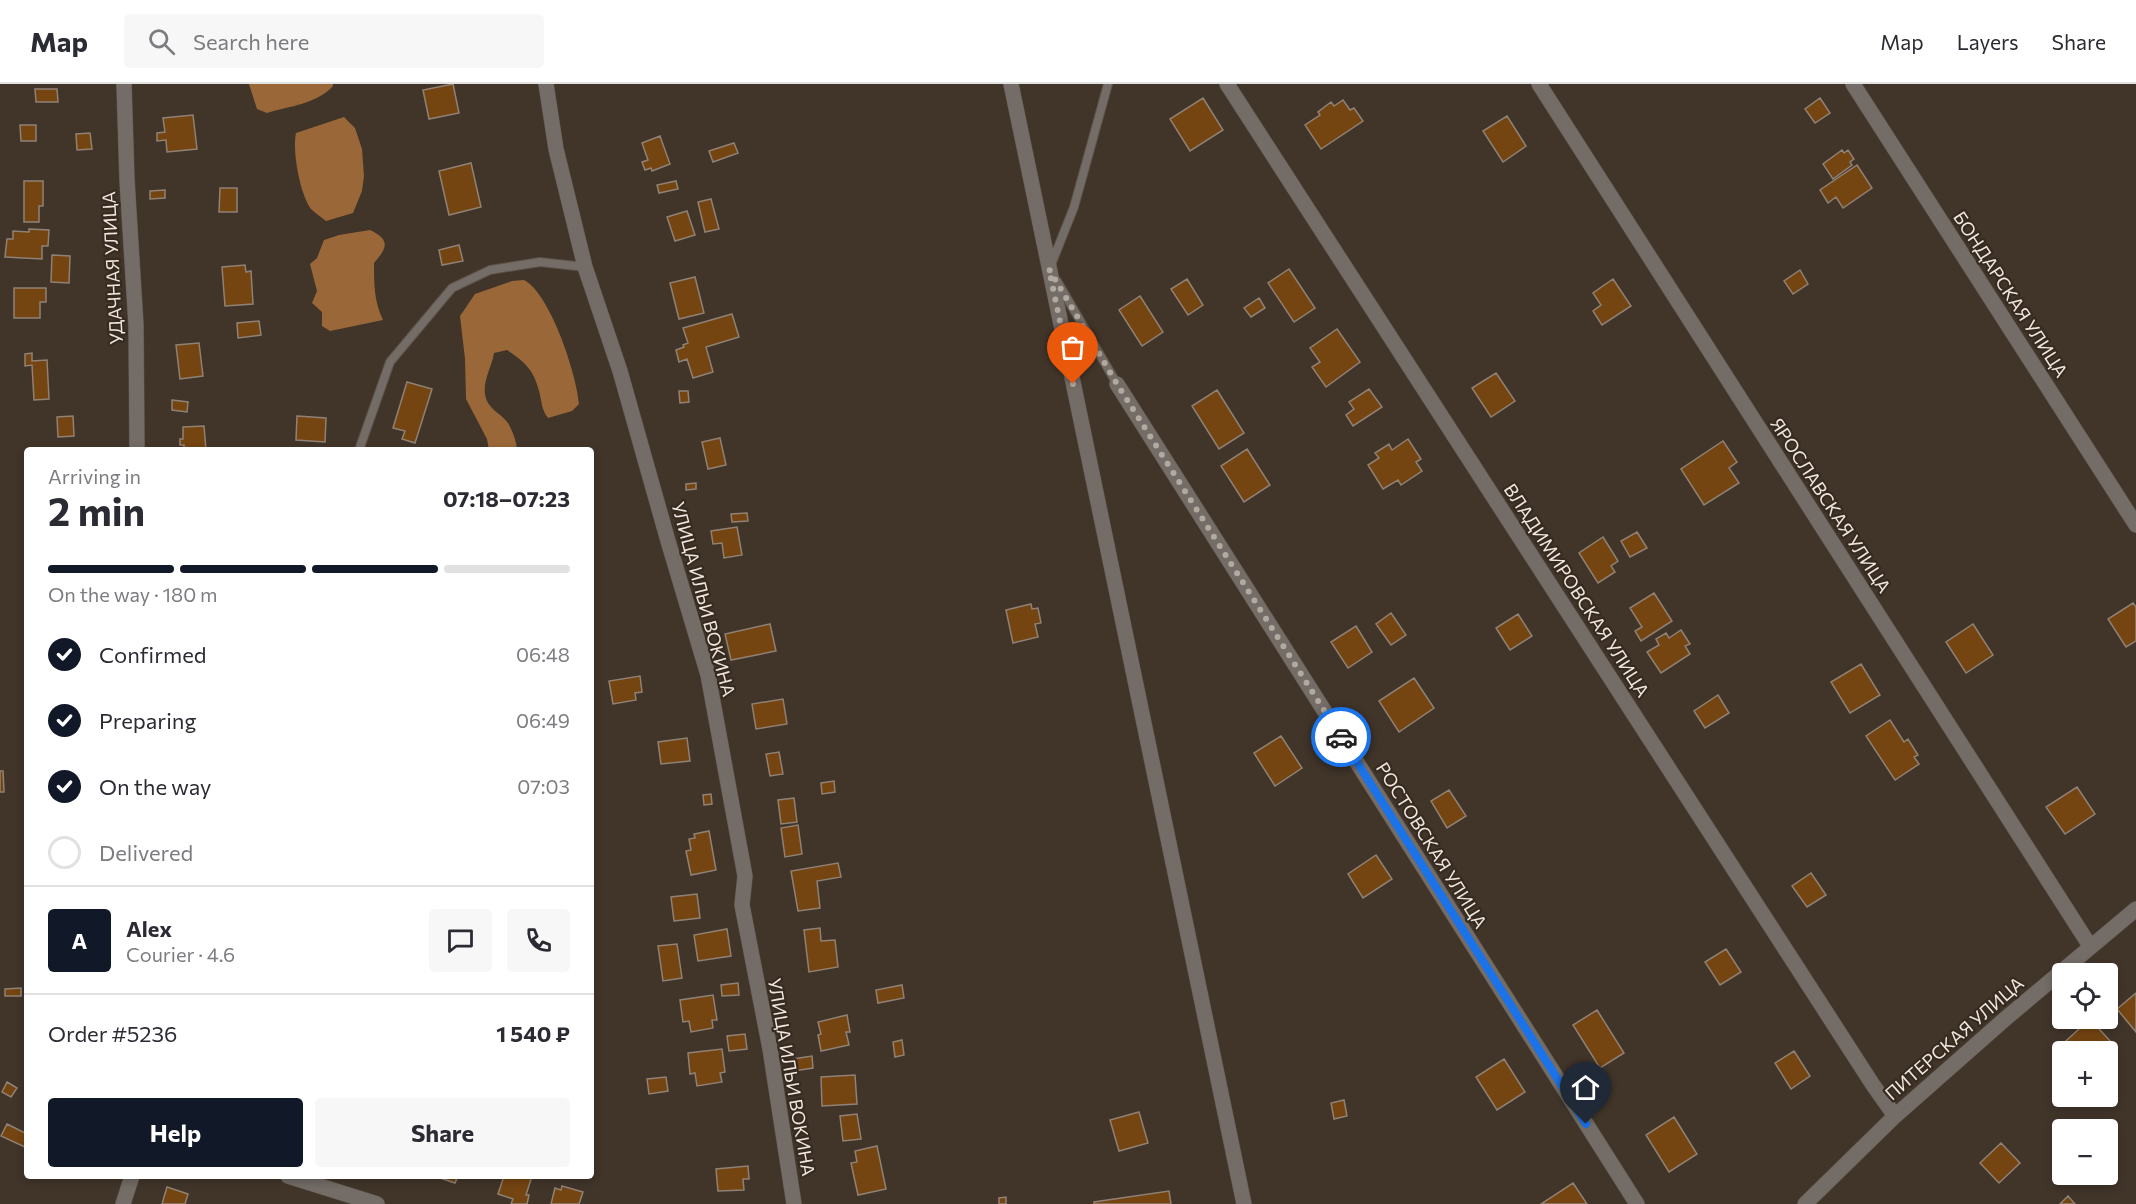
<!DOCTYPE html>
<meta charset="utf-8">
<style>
body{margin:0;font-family:Commissioner,sans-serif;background:#f7f7f7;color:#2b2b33;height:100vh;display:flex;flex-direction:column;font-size:22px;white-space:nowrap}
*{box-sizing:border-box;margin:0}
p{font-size:20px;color:#7c7c81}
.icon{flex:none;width:33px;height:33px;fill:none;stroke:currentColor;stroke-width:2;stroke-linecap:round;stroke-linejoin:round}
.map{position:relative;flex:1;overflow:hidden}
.side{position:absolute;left:24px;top:363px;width:570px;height:732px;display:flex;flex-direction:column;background:#fff;border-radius:6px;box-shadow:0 3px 9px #0003}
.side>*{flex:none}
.tools{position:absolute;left:2052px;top:879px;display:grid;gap:12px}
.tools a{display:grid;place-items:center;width:66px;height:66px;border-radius:6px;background:#fff;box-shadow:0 3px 9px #0003;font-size:30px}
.pin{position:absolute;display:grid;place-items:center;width:51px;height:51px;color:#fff;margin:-62px -26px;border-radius:50% 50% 50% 0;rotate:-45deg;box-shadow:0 0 6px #0007}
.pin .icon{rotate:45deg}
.courier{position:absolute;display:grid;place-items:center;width:60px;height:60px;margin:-30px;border:4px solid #1a73e8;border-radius:50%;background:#fff;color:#222;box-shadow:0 2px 8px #0007}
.overview em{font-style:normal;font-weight:700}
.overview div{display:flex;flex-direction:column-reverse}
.overview{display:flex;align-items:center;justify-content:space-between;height:102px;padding:0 24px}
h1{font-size:39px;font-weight:700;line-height:45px}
.bar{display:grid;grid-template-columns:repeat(4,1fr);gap:9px 6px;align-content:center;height:72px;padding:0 24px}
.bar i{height:8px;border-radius:4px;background:#e1e1e2}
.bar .active{background:#111827}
.bar p{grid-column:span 4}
.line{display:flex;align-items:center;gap:15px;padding:0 24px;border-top:2px solid #e1e1e2}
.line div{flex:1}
.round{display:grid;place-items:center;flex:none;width:63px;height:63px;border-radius:6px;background:#f7f7f7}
ol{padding:0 24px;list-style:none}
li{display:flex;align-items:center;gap:18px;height:66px}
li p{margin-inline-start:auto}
li .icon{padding:6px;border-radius:50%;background:#111827;color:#fff;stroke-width:4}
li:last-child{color:#7c7c81}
li i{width:33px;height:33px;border:3px solid #e1e1e2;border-radius:50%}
.action{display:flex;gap:12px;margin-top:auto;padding:12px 24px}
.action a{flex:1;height:69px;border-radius:6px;background:#111827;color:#fff;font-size:24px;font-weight:700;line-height:69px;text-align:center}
.action a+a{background:#f7f7f7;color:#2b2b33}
header{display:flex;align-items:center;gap:36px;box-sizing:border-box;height:84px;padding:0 30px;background:#fff;border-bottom:2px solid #e1e1e2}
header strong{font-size:28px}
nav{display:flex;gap:33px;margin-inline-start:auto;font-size:21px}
.search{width:420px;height:54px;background:#f7f7f7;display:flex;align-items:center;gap:15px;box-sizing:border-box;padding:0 21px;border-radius:6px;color:#7c7c81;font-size:22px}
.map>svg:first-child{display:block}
.water{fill:#996738}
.building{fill:#744411;stroke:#908175;stroke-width:1.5}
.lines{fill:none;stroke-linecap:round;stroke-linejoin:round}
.lane-casing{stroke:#5d5147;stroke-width:10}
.street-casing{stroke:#5d5147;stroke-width:16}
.lane{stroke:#736c67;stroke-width:8}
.street{stroke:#736c67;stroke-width:15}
.done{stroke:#b2a9a0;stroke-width:6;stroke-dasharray:0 10.8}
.route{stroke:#1a73e8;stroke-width:8}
.labels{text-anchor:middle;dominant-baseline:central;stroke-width:4.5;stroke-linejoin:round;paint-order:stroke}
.street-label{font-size:18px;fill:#efe7e0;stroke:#372b20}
</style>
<header>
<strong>Map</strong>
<div class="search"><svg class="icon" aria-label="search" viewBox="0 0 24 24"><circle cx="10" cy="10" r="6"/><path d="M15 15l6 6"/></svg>Search here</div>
<nav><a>Map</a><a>Layers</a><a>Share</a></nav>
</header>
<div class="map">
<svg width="2136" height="1120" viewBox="0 0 2136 1120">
<rect width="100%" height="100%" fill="#41352a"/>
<path class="water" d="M249 0H333V2C317 20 289 22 267 29L257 25Z
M344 33 355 44 362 65 364 92 362 107 353 129 326 137C321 133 315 129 311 125 300 110 292 67 296 49Z
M370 146C391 156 387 164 374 179 374 200 374 217 383 236L330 247 322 242V228L312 219 317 207 310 180 317 174 324 156 339 151Z
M524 196C550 209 577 291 579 320L572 327 548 334C541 325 542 317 539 307 534 286 524 277 507 266L494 269C492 282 483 296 485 310 487 325 501 329 508 339 512 346 517 358 517 366H489L487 355 466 315 465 275 460 232 475 210 512 197Z"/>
<path class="building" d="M453 0 459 29 429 35 423 6Z
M35 5H57L58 18H36Z
M1203 14 1223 46 1190 67 1170 35Z
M1820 14 1830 29 1815 39 1805 25Z
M1343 16 1350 26 1354 24 1363 37 1321 65 1305 41 1320 31 1318 28 1331 18 1334 22Z
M193 31 197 65 167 68 166 56 157 57V49L165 48 163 34Z
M1507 32 1526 62 1503 78 1483 47Z
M20 41H36V57H21Z
M90 49 92 65 77 66 76 50Z
M660 52 670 80 652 87 651 84 645 86 642 78 648 76 642 59Z
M734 59 738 69 713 78 709 67Z
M1842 66 1844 69 1848 66 1854 75 1850 78 1852 81 1833 95 1823 80Z
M471 79 481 123 449 131 439 87Z
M1857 81 1872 104 1843 124 1836 113 1828 119 1820 106Z
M24 97H43V122H39V138H24Z
M676 97 678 105 659 109 657 101Z
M220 104H237V128H219Z
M165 106V114L150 115V107Z
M711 115 719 145 705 148 698 118Z
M687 127 695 151 675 157 667 133Z
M29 145 49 146 48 162H42V175L5 173 7 155H13V147L29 148Z
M459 161 463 177 442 181 439 166Z
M52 171 70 172 69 199 51 198Z
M245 181 246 188 251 187 253 220 225 222 222 183Z
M1289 185 1315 224 1294 238 1268 199Z
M1800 186 1808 200 1793 210 1784 197Z
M695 193 704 229 679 235 670 199Z
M1187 195 1203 221 1188 231 1171 205Z
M1613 195 1631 222 1602 241 1593 227 1601 221 1593 209Z
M14 204H46V218H40V234H14Z
M1140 212 1163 248 1142 262 1119 226Z
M1259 214 1265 224 1251 233 1244 224Z
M732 230 739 253 706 263 713 288 693 294 687 275 679 278 676 266 684 263 683 261 688 259 683 244Z
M259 237 261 251 238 254 237 239Z
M1337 245 1360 278 1326 303 1312 283 1320 278 1310 264Z
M199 259 203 292 180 295 176 261Z
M32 269V277L47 276 49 315 34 316 32 281 25 282V270Z
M1496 289 1515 317 1491 333 1472 304Z
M407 298 432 305 415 359 402 355 405 347 393 344Z
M1369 305 1382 323 1353 342 1346 331 1354 325 1349 318Z
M1217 306 1244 349 1219 365 1192 322Z
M679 307H688L689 318 680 319Z
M172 316 188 318 187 328 172 326Z
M73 332 74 352 58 353 57 333Z
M297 332 326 334 325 358 296 356Z
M204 342 206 366H184V361H180V355H183V343Z
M720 354 726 381 708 385 702 358Z
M1408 355 1421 375 1416 378 1422 387 1401 401 1398 396 1383 405 1368 381 1379 374 1375 369 1389 360 1392 366Z
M1723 357 1737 378 1729 384 1739 399 1704 421 1681 385Z
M1247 365 1270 401 1244 418 1221 382Z
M696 399V405L686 406V400Z
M747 429 748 437 732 438 731 430Z
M737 443 742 471 724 474 722 459 713 460 711 447Z
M1637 448 1647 464 1630 473 1621 457Z
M1603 453 1618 477 1611 482 1615 488 1598 499 1579 469Z
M1654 509 1672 537 1641 557 1635 547 1642 543 1630 524Z
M2133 519 2136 523V557L2126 563 2108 535Z
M1031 520 1032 525 1038 524 1041 539 1035 540 1038 553 1013 559 1006 526Z
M1391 529 1406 551 1391 561 1376 540Z
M1518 530 1532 552 1510 566 1496 544Z
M770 540 776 567 731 576 725 550Z
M1973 540 1993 571 1966 589 1946 558Z
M1356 542 1372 568 1348 584 1331 558Z
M1681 546 1690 560 1685 562 1690 570 1661 589 1647 568 1659 561 1656 555 1666 549 1669 554Z
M1861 580 1880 611 1850 629 1831 598Z
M640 592 642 608 635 609 636 616 613 620 609 597Z
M1414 594 1434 624 1399 648 1379 617Z
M1718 611 1729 629 1705 644 1694 627Z
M783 615 787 640 756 645 752 620Z
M1890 636 1904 658 1908 655 1918 671 1914 673 1919 680 1895 696 1866 652Z
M1281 652 1302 684 1275 702 1254 669Z
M687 654 690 677 661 680 658 658Z
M779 668 783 690 770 692 766 670Z
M0 687H3L4 708H0Z
M834 697 835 708 822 710 821 699Z
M2077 703 2095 730 2065 750 2046 723Z
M1449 706 1466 732 1447 744 1431 717Z
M711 710 712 720 704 721 703 711Z
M794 714 797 738 781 740 778 716Z
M798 741 802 770 785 773 781 744Z
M709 747 716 786 691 791 686 767 691 766 689 755 695 754 694 750Z
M1376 771 1392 795 1363 814 1348 790Z
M838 779 841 793 817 797 820 824 798 827 791 787Z
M1811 789 1826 811 1807 823 1792 802Z
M697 810 700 834 674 837 671 813Z
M820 844 821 857 835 856 838 883 809 888 804 846Z
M727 845 731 872 698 877 694 851Z
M677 860 682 894 663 897 658 862Z
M1726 865 1741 888 1720 901 1705 878Z
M738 899 739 911 722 912 721 901Z
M902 901 904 914 878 919 876 906Z
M21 904V912H5V905Z
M2136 909V948L2117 925Z
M713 911 717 936H712L713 944 691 948 689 937 683 938 680 916Z
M1597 926 1624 969 1600 984 1573 941Z
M847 931 850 948H846L849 961 821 967 818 951 821 950 818 938Z
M2090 935 2111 958 2100 968H2062V971L2057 965Z
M745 950 747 965 729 967 727 952Z
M902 956 904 971 895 973 893 958Z
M722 965 725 988 720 989 722 998 697 1002 695 989 690 990 688 969Z
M1794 967 1810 992 1791 1005 1775 979Z
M812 972 813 984 794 987 793 975Z
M1504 975 1525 1008 1497 1026 1476 993Z
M855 991 857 1020 822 1022 821 993Z
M666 993 668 1007 649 1010 647 995Z
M7 998 17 1004 11 1013 2 1008Z
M1344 1016 1347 1032 1334 1035 1331 1019Z
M1139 1028 1148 1059 1119 1067 1110 1036Z
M857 1030 861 1055 843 1057 840 1032Z
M1674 1033 1697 1070 1669 1088 1646 1051Z
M7 1040 27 1050V1064L1 1052Z
M2001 1059 2020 1079 1999 1099 1980 1079Z
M877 1062 886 1105 858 1111 851 1079 857 1078 855 1067Z
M748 1082 749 1095H743L744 1106 718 1107 716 1085Z
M434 1092H458L455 1099Z
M504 1092H532L526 1111H529L527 1120H511L513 1115 498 1110Z
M1573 1099 1587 1120H1541Z
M562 1102 583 1108 579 1120H551L555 1104 561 1106Z
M167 1103 188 1110 185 1120H162Z
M1169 1107 1171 1120H1094V1118Z
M2068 1112 2075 1120H2060Z
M1006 1113V1120H999V1114Z"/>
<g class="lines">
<g class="lane-casing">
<path id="lane" d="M1051 181 1074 123 1108 0
M1057 197 1117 300
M359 366 390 278 452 204 490 186 540 178 585 183"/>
</g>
<g class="street-casing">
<path id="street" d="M124 0 127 96 136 241 137 366
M546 0 556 65 585 183 620 287 668 457 708 591 745 792 742 821 770 965 794 1120
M1011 0 1244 1120
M1227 0 1873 1001 1895 1032
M1539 0 2090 862
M1853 0 2136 441
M1117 300 1637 1120
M288 1092 377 1120
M123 1120 132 1092
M1805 1120 1895 1032 2005 935 2136 825"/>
</g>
<use href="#lane" class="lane"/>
<use href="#street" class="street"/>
</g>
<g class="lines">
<path class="done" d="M1073 300 1049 185 1117 300 1341 653"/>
<path class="route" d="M1341 653 1586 1040"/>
</g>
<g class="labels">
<g class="street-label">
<text transform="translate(112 184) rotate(-93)">УДАЧНАЯ УЛИЦА</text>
<text transform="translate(2011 210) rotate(57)">БОНДАРСКАЯ УЛИЦА</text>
<text transform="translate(1831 421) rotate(57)">ЯРОСЛАВСКАЯ УЛИЦА</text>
<text transform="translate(1577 506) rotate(57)">ВЛАДИМИРОВСКАЯ УЛИЦА</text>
<text transform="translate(704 515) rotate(75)">УЛИЦА ИЛЬИ ВОКИНА</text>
<text transform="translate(1432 761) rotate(58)">РОСТОВСКАЯ УЛИЦА</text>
<text transform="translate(1954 954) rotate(-41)">ПИТЕРСКАЯ УЛИЦА</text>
<text transform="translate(792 993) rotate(80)">УЛИЦА ИЛЬИ ВОКИНА</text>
</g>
</g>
</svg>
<div class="tools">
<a><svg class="icon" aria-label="locate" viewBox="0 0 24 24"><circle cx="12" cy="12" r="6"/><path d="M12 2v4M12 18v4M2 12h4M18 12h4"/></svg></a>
<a>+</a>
<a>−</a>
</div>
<div class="pin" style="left:1073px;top:300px;background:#ea580c"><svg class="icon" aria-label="bag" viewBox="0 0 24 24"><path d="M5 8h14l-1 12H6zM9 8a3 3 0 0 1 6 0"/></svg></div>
<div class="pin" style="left:1586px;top:1040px;background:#1f2937"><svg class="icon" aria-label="home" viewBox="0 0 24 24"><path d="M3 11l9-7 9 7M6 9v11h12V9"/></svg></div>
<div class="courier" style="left:1341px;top:653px"><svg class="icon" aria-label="car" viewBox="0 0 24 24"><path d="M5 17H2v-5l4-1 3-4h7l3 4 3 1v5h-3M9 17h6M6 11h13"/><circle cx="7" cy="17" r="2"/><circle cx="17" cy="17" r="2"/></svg></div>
<section class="side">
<div class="overview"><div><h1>2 min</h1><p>Arriving in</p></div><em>07:18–07:23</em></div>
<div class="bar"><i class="active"></i><i class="active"></i><i class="active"></i><i></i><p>On the way · 180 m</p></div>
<ol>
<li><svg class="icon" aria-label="check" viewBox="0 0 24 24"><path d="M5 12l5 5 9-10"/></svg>Confirmed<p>06:48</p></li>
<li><svg class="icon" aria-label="check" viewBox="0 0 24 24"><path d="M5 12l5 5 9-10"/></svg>Preparing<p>06:49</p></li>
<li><svg class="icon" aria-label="check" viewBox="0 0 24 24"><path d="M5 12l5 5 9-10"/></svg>On the way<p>07:03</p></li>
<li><i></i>Delivered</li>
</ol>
<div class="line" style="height:108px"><b class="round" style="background:#111827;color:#fff">A</b><div><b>Alex</b><p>Courier · 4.6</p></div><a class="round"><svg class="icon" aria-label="chat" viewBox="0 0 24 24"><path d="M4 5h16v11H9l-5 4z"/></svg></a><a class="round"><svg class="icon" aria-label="phone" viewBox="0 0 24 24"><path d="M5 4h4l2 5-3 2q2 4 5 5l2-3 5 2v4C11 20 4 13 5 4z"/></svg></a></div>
<div class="line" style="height:78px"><div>Order #5236</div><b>1 540 ₽</b></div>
<div class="action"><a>Help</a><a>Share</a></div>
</section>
</div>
